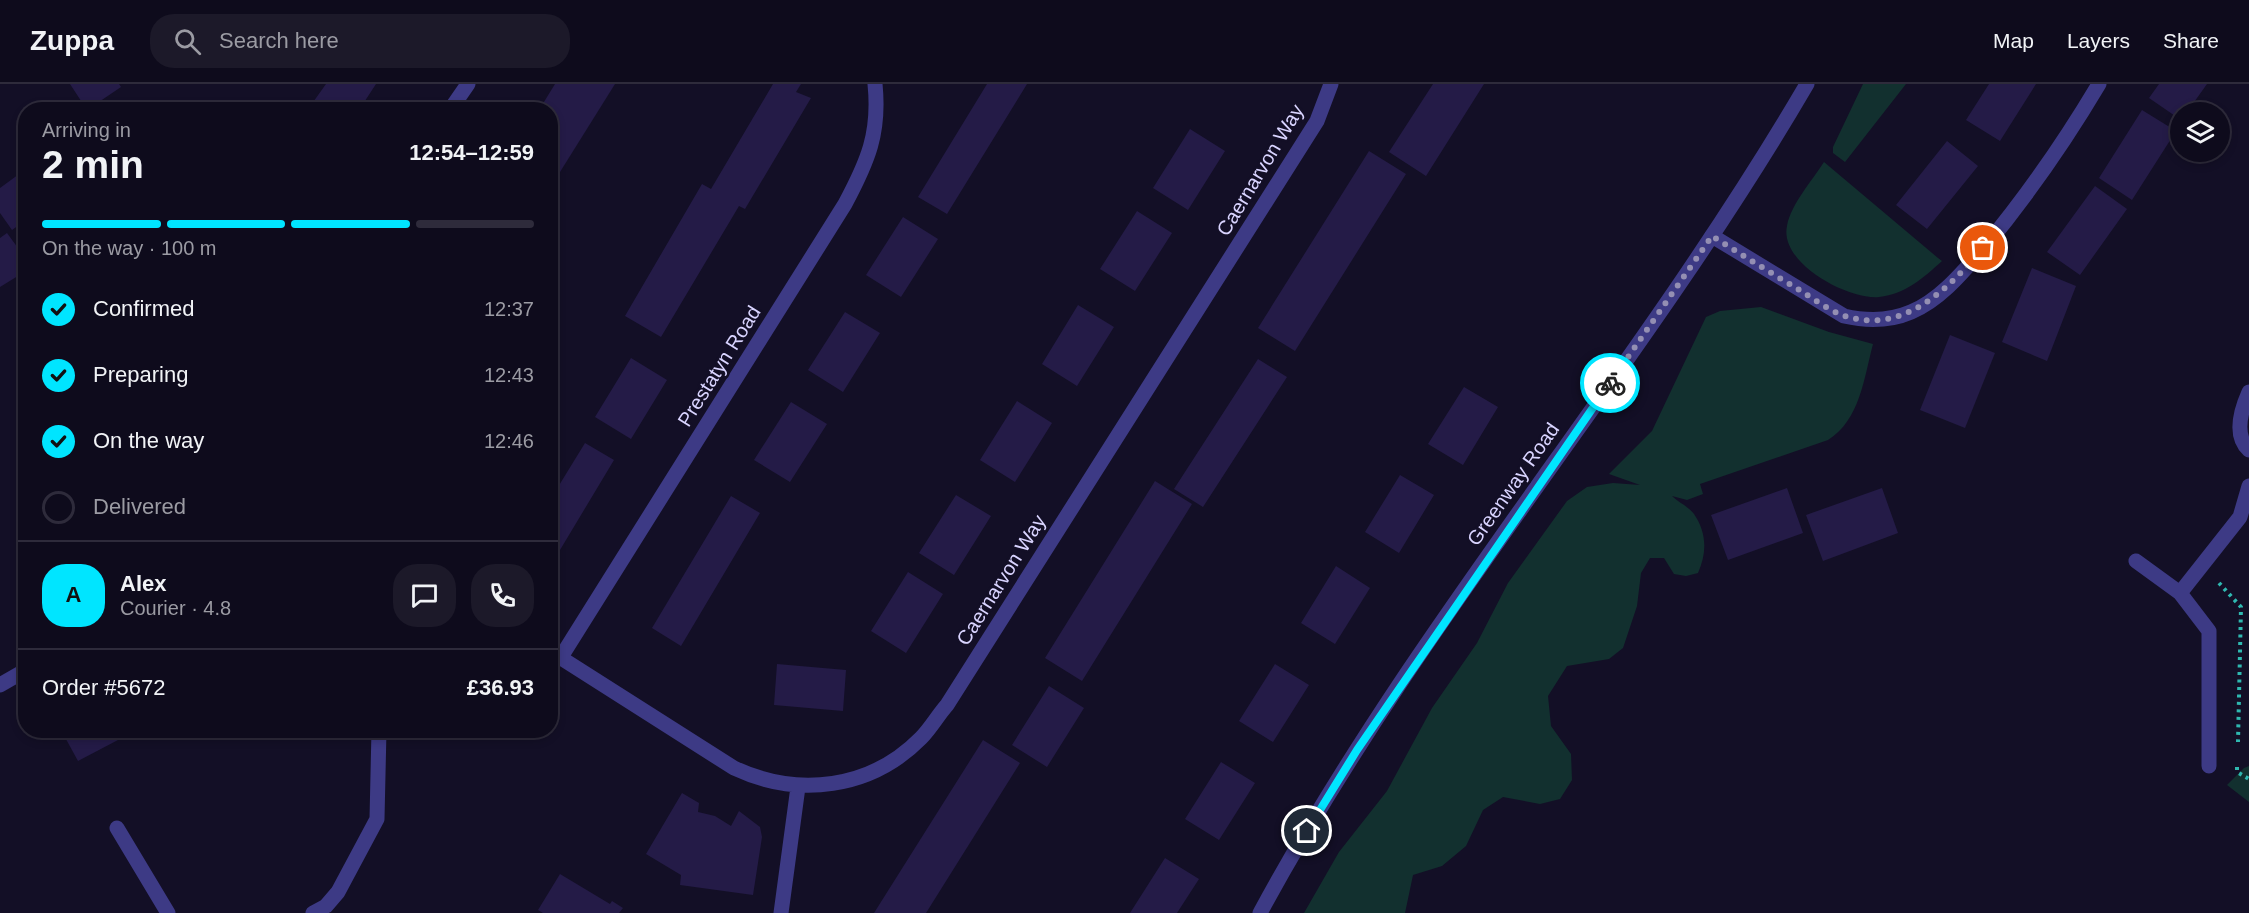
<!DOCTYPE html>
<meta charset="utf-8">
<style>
body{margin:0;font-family:Arial,sans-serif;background:#1c1929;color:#f1f3f6;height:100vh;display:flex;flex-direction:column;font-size:22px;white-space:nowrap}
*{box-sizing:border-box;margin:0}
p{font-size:20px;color:#9b9ba3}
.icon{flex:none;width:33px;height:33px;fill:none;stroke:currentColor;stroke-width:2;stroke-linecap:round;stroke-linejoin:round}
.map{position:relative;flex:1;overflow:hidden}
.details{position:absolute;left:18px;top:18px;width:540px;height:636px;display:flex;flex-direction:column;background:#0e0b1c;border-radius:24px;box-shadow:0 3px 9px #0003,0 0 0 2px #2e2b3b}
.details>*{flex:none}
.tools{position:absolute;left:2170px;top:18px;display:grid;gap:12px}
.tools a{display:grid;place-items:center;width:60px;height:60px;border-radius:50%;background:#0e0b1c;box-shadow:0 3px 9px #0003,0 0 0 2px #2e2b3b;font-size:30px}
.pin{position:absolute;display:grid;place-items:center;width:51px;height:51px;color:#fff;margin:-26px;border:3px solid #fff;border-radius:50%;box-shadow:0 2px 6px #0007}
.courier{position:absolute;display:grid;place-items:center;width:60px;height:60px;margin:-30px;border:4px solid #00e5ff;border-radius:50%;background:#fff;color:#222;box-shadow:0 2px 8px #0007}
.head em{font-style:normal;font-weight:600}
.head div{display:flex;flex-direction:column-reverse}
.head{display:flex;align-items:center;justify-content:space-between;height:102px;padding:0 24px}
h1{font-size:39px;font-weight:600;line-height:45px}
.bar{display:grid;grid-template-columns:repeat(4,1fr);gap:9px 6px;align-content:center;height:72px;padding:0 24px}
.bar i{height:8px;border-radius:4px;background:#2e2b3b}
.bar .on{background:#00e5ff}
.bar p{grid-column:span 4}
.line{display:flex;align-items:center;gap:15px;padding:0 24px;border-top:2px solid #2e2b3b}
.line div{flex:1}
.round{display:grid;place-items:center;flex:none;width:63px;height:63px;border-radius:24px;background:#1c1929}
ol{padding:0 24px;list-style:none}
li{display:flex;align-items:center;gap:18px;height:66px}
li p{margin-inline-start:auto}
li .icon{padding:6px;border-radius:50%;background:#00e5ff;color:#111;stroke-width:4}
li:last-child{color:#9b9ba3}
li i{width:33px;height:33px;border:3px solid #2e2b3b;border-radius:50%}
header{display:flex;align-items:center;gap:36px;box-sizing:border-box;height:84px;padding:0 30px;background:#0e0b1c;border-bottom:2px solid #2e2b3b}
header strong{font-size:28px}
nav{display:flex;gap:33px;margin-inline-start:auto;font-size:21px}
.search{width:420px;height:54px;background:#1c1929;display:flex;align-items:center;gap:15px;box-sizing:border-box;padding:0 21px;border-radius:24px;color:#9b9ba3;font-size:22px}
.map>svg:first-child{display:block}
.green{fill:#12302f}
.building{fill:#241b47}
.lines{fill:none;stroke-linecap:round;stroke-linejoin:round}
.path{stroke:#2fb8b0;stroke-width:4;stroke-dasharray:3 4.5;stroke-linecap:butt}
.service{stroke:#3d3a85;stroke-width:15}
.minor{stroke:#3d3a85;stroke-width:15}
.tertiary{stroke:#3d3a85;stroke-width:15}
.done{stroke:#948fb3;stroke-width:6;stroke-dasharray:0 10.8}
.route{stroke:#00e5ff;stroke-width:8}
.labels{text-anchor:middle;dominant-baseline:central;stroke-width:5;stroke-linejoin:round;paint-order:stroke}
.street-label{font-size:20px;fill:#d9d4ff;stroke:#130f26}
</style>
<header>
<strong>Zuppa</strong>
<div class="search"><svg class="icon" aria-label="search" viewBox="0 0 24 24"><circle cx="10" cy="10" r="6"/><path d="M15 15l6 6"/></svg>Search here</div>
<nav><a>Map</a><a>Layers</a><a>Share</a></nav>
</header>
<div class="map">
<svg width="2249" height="829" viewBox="0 0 2249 829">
<rect width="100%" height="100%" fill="#130f26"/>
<path class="green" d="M1863 0H1906L1845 78 1833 69V63Z
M1824 78 1938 174 1942 177C1923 194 1906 210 1879 213 1848 216 1779 179 1787 142 1791 120 1812 97 1824 78Z
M1761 223 1829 248 1873 260C1864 294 1860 336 1828 356L1700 400 1703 410 1687 416 1672 412C1678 418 1689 423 1694 430 1707 449 1707 469 1698 489L1686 492 1674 490 1664 474H1650L1641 489 1637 522 1623 564 1609 575 1567 582 1548 612 1551 642 1571 670 1572 696 1560 715 1540 720 1503 713 1483 726 1466 762 1442 782 1413 791 1405 829H1304L1339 768 1387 707 1432 624 1477 559 1508 499 1567 417 1587 403 1613 399 1640 401 1609 390 1652 347 1706 233 1720 227Z
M2249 682V718L2227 701 2244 684Z"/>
<path class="building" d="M70 0H119L121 3 87 26Z
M326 0H376L359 26H318L311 21Z
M555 0H615L550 104V26H539Z
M773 0H801L796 8 811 14 745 125 739 122 661 253 625 232 702 100 711 105Z
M987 0H1027L947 130 918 113Z
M1433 0H1484L1426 92 1389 68Z
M1989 0H2036L2000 57 1966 36Z
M2159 0H2207L2187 28H2181V36L2149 14Z
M2142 26 2176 47 2132 116 2099 94Z
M1190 45 1225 67 1188 126 1153 104Z
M1947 57 1978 82 1927 145 1896 121Z
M1369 67 1406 90 1295 267 1258 244Z
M26 85V136L12 146 0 129V104Z
M2095 102 2127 125 2080 191 2047 168Z
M1137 127 1172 149 1135 207 1100 185Z
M903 133 938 155 901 213 866 191Z
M7 149 26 175V187L0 203V154Z
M2032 184 2076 202 2047 277 2002 258Z
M1078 221 1114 243 1077 302 1042 280Z
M845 228 880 249 843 308 808 286Z
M1950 251 1995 269 1965 344 1920 326Z
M631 274 667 296 631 355 595 333Z
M1258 275 1287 293 1203 423 1174 405Z
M1464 303 1498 323 1463 381 1428 360Z
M1017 317 1052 339 1015 398 980 376Z
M791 318 827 340 790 398 754 376Z
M585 359 614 376 554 476 550 473V416Z
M1400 391 1434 411 1399 469 1365 448Z
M1155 397 1192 420 1082 597 1045 574Z
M1787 404 1803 449 1728 476 1711 431Z
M1882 404 1898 449 1823 477 1806 431Z
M956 411 991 432 954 491 919 469Z
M731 412 760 429 681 562 652 544Z
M1336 482 1370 504 1335 560 1301 539Z
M908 488 943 510 906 569 871 547Z
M777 580 846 586 843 627 774 621Z
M1275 580 1309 601 1273 658 1239 637Z
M1049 602 1084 624 1047 683 1012 661Z
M61 646H137L78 677Z
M983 656 1020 679 926 829H874Z
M1221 678 1255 699 1219 756 1185 735Z
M682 709 699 719 698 728 715 732 731 742 739 727 760 743 762 753 753 811 680 801 681 791 646 770Z
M1165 774 1199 795 1177 829H1130Z
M560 790 610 820 612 817 623 824 619 829H543L538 826Z"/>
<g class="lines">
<path class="path" d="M2219 499 2241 523 2238 658
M2237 683V688L2249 695"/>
<path class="service" d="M117 744 168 829
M313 829 326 822 338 808 377 735 379 646"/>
<path class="minor" d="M450 26 468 0
M1712 152 1844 232C1866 237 1890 237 1911 228 1940 216 1963 188 1983 165 2027 112 2064 59 2099 0
M2249 308C2241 326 2233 351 2249 366
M2136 477 2180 509 2209 547V682
M2180 509 2240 433 2249 402
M550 567 734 684C798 714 871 705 921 654 931 644 938 631 947 621L1317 37 1331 0
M561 573 845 120C868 77 880 49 875 0
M0 601 26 586
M781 829 798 703"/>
<path class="tertiary" d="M1260 829C1418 537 1640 286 1807 0"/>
</g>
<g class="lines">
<path class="done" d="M1610 299 1712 152C1739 169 1766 186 1793 202 1810 212 1827 226 1845 232 1904 251 1949 204 1983 164"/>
<path class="route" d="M1307 747 1357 666 1610 299"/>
</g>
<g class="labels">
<g class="street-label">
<text transform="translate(1260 86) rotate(-59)">Caernarvon Way</text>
<text transform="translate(719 282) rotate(-58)">Prestatyn Road</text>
<text transform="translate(1513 400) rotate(-55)">Greenway Road</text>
<text transform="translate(1001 496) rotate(-58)">Caernarvon Way</text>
</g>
</g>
</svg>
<div class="tools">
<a><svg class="icon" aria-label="layers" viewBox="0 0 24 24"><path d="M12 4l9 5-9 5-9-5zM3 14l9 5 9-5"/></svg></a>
</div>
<div class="pin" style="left:1983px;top:164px;background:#ea580c"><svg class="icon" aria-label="bag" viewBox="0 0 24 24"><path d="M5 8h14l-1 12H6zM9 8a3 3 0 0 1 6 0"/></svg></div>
<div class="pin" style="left:1307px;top:747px;background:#1f2937"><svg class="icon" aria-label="home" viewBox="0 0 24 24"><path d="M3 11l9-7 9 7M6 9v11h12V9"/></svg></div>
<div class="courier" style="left:1610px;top:299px"><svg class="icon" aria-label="bike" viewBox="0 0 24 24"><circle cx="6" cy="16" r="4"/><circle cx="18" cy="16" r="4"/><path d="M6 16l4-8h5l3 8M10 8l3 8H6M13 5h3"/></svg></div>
<section class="details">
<div class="head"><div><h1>2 min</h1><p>Arriving in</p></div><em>12:54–12:59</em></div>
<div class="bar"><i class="on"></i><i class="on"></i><i class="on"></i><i></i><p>On the way · 100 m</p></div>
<ol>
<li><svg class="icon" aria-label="check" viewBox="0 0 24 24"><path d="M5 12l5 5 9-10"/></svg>Confirmed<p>12:37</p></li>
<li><svg class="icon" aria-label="check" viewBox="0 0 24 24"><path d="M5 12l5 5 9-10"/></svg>Preparing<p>12:43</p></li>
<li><svg class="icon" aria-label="check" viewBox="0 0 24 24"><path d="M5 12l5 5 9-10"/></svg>On the way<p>12:46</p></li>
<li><i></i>Delivered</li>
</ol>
<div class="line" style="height:108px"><b class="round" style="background:#00e5ff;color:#111">A</b><div><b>Alex</b><p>Courier · 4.8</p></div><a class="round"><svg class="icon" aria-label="chat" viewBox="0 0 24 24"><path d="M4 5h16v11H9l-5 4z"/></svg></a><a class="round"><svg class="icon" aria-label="phone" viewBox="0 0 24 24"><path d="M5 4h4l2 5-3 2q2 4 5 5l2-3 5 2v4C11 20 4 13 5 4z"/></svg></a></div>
<div class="line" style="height:78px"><div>Order #5672</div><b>£36.93</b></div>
</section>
</div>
